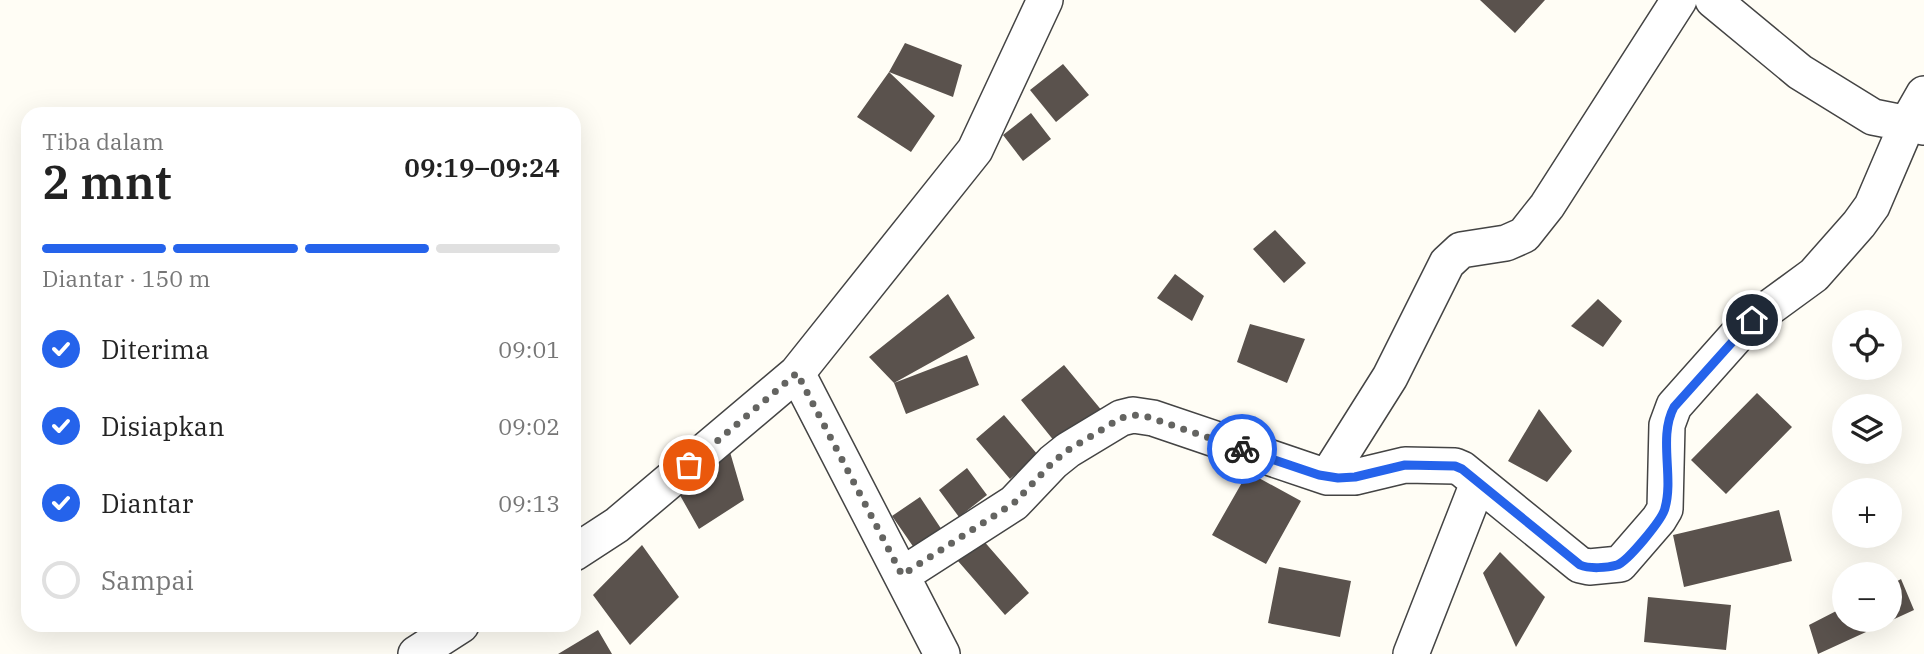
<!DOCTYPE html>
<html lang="id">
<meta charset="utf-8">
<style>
body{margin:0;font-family:"IBM Plex Serif",serif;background:#f6f6f6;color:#222;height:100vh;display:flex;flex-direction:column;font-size:26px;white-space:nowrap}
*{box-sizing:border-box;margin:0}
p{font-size:23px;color:#767676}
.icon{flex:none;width:38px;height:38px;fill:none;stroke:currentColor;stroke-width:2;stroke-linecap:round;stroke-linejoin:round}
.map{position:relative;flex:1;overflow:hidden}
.details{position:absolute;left:21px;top:107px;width:560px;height:525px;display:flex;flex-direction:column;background:#fff;border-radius:21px;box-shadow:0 7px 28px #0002}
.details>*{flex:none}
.tools{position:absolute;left:1832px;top:310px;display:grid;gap:14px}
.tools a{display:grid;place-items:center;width:70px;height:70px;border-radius:50%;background:#fff;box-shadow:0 7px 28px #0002;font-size:35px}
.pin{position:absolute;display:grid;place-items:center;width:60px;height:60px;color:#fff;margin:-30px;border:4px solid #fff;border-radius:50%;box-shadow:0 2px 7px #0007}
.courier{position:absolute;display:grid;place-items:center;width:70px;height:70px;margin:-35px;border:5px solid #2563eb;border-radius:50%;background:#fff;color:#222;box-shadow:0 2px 9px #0007}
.summary em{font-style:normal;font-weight:600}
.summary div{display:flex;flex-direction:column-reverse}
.summary{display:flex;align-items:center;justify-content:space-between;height:119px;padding:0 21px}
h1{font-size:46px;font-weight:600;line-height:52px}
.bar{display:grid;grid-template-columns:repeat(4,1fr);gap:10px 7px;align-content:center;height:84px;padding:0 21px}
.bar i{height:9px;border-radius:5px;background:#e0e0e0}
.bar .current{background:#2563eb}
.bar p{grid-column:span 4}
ol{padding:0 21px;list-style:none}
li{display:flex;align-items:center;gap:21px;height:77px}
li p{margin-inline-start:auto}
li .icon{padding:7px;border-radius:50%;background:#2563eb;color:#fff;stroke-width:4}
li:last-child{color:#767676}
li i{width:38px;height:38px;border:4px solid #e0e0e0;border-radius:50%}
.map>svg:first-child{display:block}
.building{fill:#5a524d}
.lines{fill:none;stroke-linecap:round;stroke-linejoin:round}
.minor-casing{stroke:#444;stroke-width:38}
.minor{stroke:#fff;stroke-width:35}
.done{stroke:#646461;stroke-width:7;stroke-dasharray:0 12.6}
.route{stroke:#2563eb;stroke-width:9}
</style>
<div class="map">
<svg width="1924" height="654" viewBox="0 0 1924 654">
<rect width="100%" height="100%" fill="#fffdf5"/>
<path class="building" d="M1480 0H1545L1515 33Z
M905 43 962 65 953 97 889 72 935 116 911 152 857 117 889 72Z
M1063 64 1089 95 1056 122 1030 90Z
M1031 113 1051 139 1023 161 1003 135Z
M1275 230 1306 263 1284 283 1253 249Z
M1175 274 1204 296 1192 321 1157 298Z
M948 294 975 338 894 383 967 355 979 385 906 414 894 383 869 357Z
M1598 299 1622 321 1603 347 1571 326Z
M1250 324 1305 339 1287 383 1237 362Z
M1064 365 1103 412 1059 447 1021 400Z
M1757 393 1792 427 1726 494 1691 460Z
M1539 409 1572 451 1547 482 1508 461Z
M1004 415 1038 455 1010 479 976 439Z
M725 435 744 500 699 529 668 474Z
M967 468 987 495 959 517 939 490Z
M1248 472 1301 501 1266 564 1212 535Z
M920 497 946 536 919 555 892 516Z
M1779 510 1792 561 1684 587 1673 535Z
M975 531 1029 593 1005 615 951 553Z
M642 545 679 597 630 645 593 595Z
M1500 552 1545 597 1516 647 1483 573Z
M1279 567 1351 581 1340 637 1268 623Z
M1901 579 1914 610 1818 654 1809 625 1844 607V620H1890V585Z
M1648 597 1731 605 1726 650 1644 642Z
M598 630 612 654H558Z"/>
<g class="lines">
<g class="minor-casing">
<path id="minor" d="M1713 0 1800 72 1873 117 1924 127
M797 373 942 654
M1327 477 1390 377 1447 263 1461 250 1506 243 1524 235 1547 206 1679 0
M574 553 617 525 797 373 975 150 1045 0
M902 575 1014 503 1053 462 1068 450 1121 418 1133 415 1153 418 1327 477H1355L1405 465 1455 466 1462 469 1580 565 1589 567 1620 564 1659 519 1665 509 1667 425 1674 406 1747 324 1814 275 1859 224 1872 206 1908 122 1924 94
M416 654 461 625
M1411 654 1478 483"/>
</g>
<use href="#minor" class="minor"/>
</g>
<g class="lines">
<path class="done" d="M689 465 797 373 902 575 1014 503 1053 462 1068 450 1121 418 1133 415 1145 416 1242 449"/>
<path class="route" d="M1242 449 1319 475 1338 478 1355 477 1405 465 1455 466 1462 469 1580 565C1589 569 1607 568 1617 565 1627 562 1663 519 1665 508 1674 476 1658 437 1674 407L1752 320"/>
</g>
</svg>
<div class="tools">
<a><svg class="icon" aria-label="locate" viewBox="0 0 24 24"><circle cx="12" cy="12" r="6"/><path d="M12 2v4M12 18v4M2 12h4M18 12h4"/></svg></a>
<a><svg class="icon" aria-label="layers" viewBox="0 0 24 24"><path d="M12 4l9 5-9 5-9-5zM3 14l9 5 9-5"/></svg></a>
<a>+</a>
<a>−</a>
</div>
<div class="pin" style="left:689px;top:465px;background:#ea580c"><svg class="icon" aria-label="bag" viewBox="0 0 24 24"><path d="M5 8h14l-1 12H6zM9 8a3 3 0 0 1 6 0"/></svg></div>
<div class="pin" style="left:1752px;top:320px;background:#1f2937"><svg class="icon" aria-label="home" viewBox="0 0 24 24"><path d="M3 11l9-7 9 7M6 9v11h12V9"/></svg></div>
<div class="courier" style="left:1242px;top:449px"><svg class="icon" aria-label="bike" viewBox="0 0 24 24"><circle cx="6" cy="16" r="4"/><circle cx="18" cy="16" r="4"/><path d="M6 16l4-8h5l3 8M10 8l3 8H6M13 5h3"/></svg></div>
<section class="details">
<div class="summary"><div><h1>2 mnt</h1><p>Tiba dalam</p></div><em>09:19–09:24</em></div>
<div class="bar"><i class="current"></i><i class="current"></i><i class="current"></i><i></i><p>Diantar · 150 m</p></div>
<ol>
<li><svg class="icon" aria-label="check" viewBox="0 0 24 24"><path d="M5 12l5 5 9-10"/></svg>Diterima<p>09:01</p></li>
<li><svg class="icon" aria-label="check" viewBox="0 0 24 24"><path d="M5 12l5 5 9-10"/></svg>Disiapkan<p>09:02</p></li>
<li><svg class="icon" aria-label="check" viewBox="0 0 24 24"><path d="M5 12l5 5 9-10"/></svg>Diantar<p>09:13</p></li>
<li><i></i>Sampai</li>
</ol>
</section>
</div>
